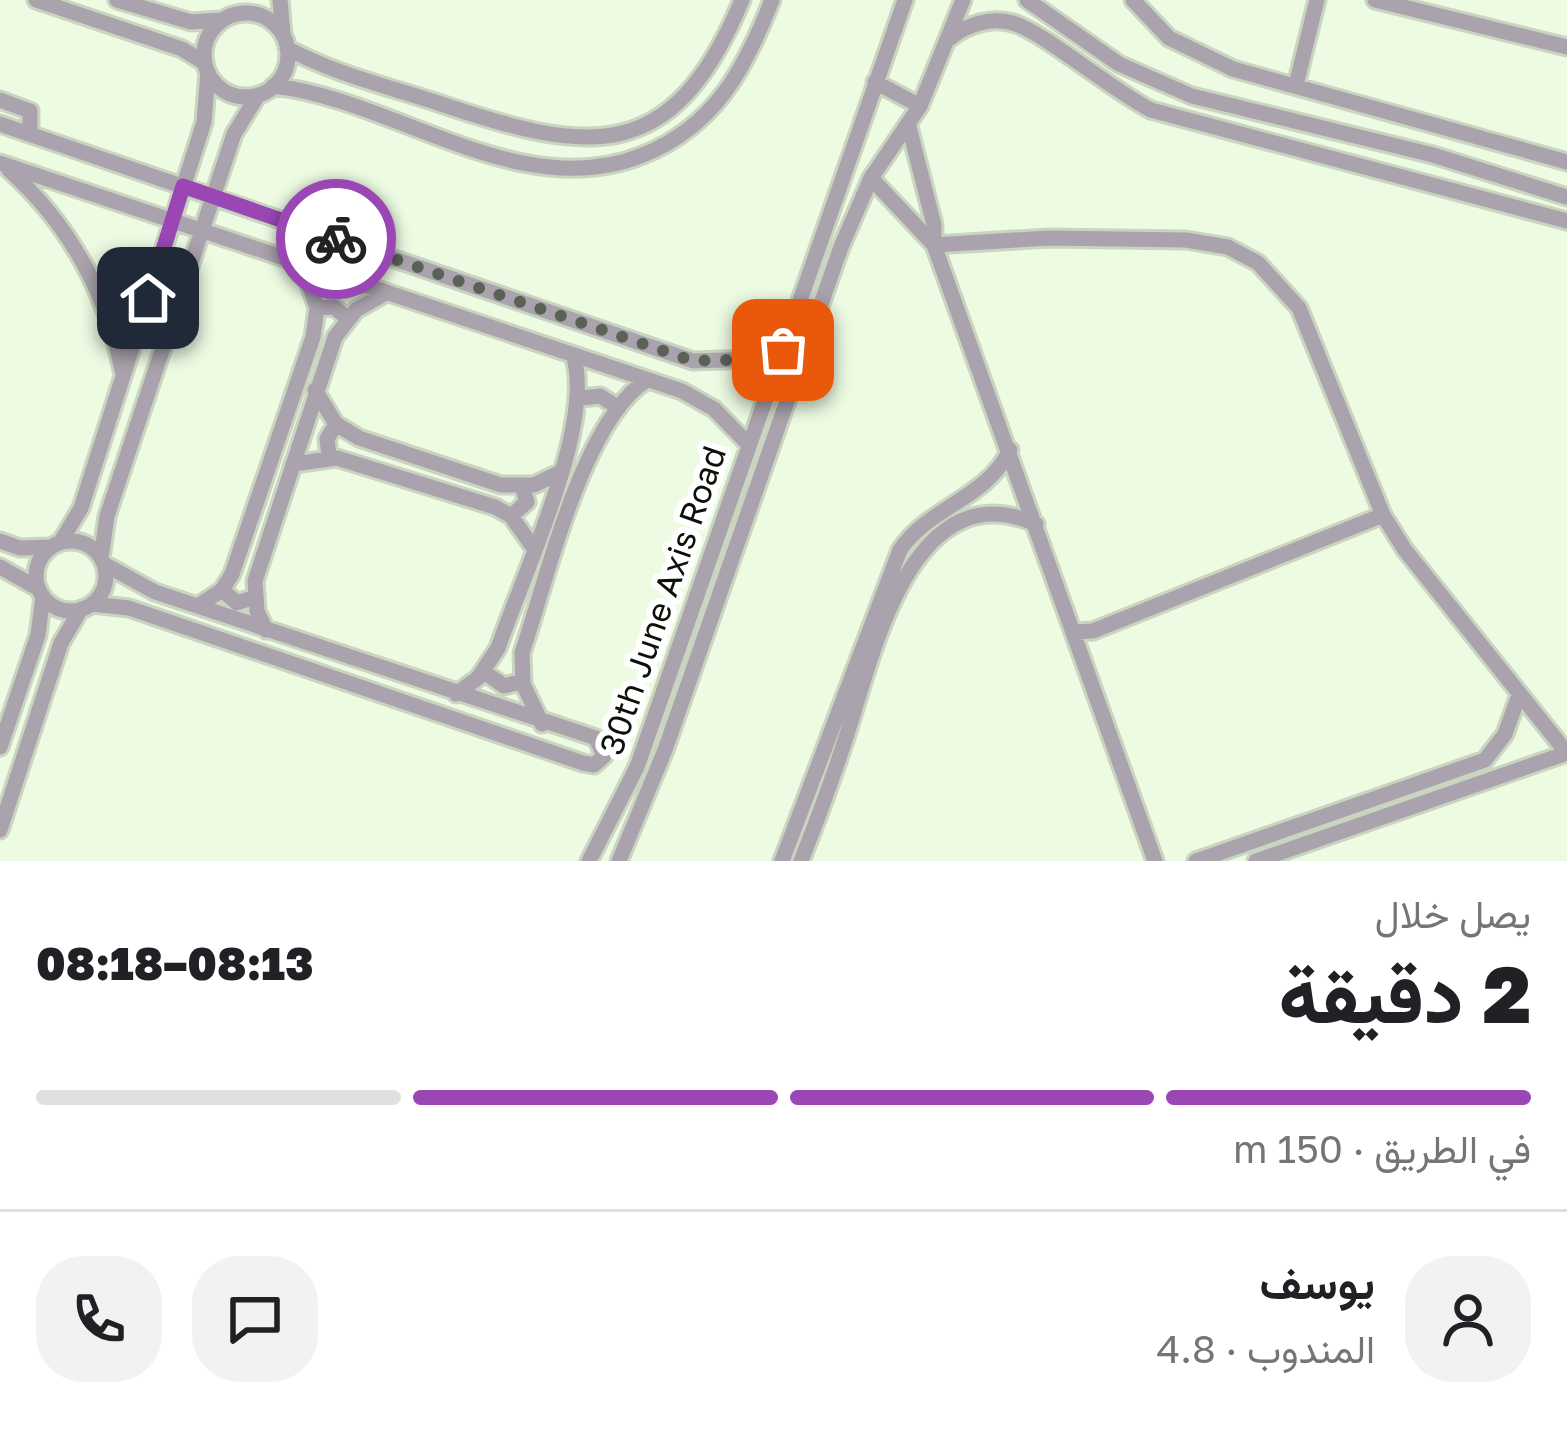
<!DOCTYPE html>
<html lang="ar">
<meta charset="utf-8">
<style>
body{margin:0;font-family:"Golos Text",Vazirmatn,sans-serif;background:#f2f2f2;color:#202124;direction:rtl;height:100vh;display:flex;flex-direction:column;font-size:45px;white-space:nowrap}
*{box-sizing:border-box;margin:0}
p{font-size:39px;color:#757577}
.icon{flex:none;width:66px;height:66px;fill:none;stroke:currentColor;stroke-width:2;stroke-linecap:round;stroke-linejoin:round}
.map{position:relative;height:861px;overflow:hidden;direction:ltr}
.panel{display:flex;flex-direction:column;background:#fff;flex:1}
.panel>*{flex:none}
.pin{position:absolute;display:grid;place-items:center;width:102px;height:102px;color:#fff;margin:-51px;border-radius:24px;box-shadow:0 6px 18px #0006}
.courier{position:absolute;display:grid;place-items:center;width:120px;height:120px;margin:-60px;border:9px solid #9a47b5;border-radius:50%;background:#fff;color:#222;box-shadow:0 3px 15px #0007}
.headline em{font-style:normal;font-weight:800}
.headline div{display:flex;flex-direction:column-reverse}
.headline{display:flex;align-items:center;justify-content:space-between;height:204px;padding:0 36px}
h1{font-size:78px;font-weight:800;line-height:90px}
.bar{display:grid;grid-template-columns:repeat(4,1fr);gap:18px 12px;align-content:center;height:144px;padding:0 36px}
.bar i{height:15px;border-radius:9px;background:#e0e0e0}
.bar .on{background:#9a47b5}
.bar p{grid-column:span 4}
.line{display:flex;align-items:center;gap:30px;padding:0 36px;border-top:3px solid #e0e0e0}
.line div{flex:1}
.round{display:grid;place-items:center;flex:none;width:126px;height:126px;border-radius:48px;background:#f2f2f2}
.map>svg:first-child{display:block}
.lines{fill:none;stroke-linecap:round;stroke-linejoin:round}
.minor-casing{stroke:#c9d5c0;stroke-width:21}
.minor{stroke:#aaa3ad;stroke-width:15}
.done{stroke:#5a6255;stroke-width:12;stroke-dasharray:0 21.6}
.route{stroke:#9a47b5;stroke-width:15}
.labels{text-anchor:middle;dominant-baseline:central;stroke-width:12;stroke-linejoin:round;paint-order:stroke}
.street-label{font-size:33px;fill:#0b1008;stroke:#fff}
</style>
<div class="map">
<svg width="1567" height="861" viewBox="0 0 1567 861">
<rect width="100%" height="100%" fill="#edfbe3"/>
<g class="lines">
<g class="minor-casing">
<path id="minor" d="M36 0 182 49 205 63
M117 0 191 22 221 20
M280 0 283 34
M1027 0 1119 64 1192 96 1433 155 1567 197
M1133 0 1169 38 1233 69 1567 162
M1375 0 1567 47
M204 55a42 42 0 1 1 84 0a42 42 0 1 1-84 0Z
M950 38C968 24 991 17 1013 23 1043 32 1113 91 1151 110L1567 221
M287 48C332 73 386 86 435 102 586 153 671 170 742 0
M875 82 920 106
M1296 85 1317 0
M273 86C395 99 519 205 643 155 715 126 745 69 772 0
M0 100 30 111V134
M908 123 934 225V245L1155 861
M0 124 693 361 754 359 783 350
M0 163 682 391 714 409 748 444
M9 170C69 224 106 292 122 370
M871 178 934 245 1049 238 1186 240 1228 247 1258 263 1299 308 1383 515 1405 550 1567 753 1256 861
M317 308 334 307 347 318
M315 390 336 424 359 438 501 485H534L559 473
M581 398 600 396 616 406
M329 456 327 439 336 424
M293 464 337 458 495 507 511 516 533 547
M511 516 527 502 522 486
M0 541 20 548 51 547
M36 576a35 35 0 1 1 70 0a35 35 0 1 1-70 0Z
M60 543 81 508 204 122 208 72
M101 558 107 516 234 134 258 95
M0 567 39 589
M222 590 237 603 255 597
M92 604 129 608 583 763 594 765 604 756 596 738 155 592 104 564
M198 606 222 590 232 574 313 337 317 308 302 263
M266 630 257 611 255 581 335 337 356 310 386 293
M1074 632 1093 631 1383 515
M484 672 504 686 523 681
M456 694 478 678 498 648C522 577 596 423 573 355
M542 724 523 684 522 653C547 579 583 420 647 380
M0 747 38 635 43 596
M0 830 61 643 81 609
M589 861 637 767 905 0
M619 861 665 750 841 247 871 178 920 106 963 0
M782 861 900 550C929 507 986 499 1010 450
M801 861C818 818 834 775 848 731 874 649 914 470 1036 524
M1196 861 1485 760 1505 734 1519 695"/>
</g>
<use href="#minor" class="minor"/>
</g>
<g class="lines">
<path class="done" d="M336 239 693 361 754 359 783 350"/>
<path class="route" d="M148 298 183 186 336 239"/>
</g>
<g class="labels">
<g class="street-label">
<text transform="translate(662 600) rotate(-71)">30th June Axis Road</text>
</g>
</g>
</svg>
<div class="pin" style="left:783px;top:350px;background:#ea580c"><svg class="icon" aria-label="bag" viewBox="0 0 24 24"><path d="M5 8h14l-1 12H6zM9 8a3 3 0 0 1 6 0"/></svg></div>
<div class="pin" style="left:148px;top:298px;background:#1f2937"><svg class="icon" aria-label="home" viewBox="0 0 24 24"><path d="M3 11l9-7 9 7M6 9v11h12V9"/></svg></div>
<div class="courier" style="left:336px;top:239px"><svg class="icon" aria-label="bike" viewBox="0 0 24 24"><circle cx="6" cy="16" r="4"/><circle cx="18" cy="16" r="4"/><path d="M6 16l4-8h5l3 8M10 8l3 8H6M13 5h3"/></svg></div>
</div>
<section class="panel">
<div class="headline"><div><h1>2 دقيقة</h1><p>يصل خلال</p></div><em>08:13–08:18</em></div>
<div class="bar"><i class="on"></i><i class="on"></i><i class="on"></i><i></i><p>في الطريق · 150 m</p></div>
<div class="line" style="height:216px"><a class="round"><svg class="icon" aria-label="person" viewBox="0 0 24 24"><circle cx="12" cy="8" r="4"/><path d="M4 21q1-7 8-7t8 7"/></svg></a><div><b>يوسف</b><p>المندوب · 4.8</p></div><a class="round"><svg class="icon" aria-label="chat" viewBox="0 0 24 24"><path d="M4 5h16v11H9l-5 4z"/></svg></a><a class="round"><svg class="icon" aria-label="phone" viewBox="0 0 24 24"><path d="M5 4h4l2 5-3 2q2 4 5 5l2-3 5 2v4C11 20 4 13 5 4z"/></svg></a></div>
</section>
